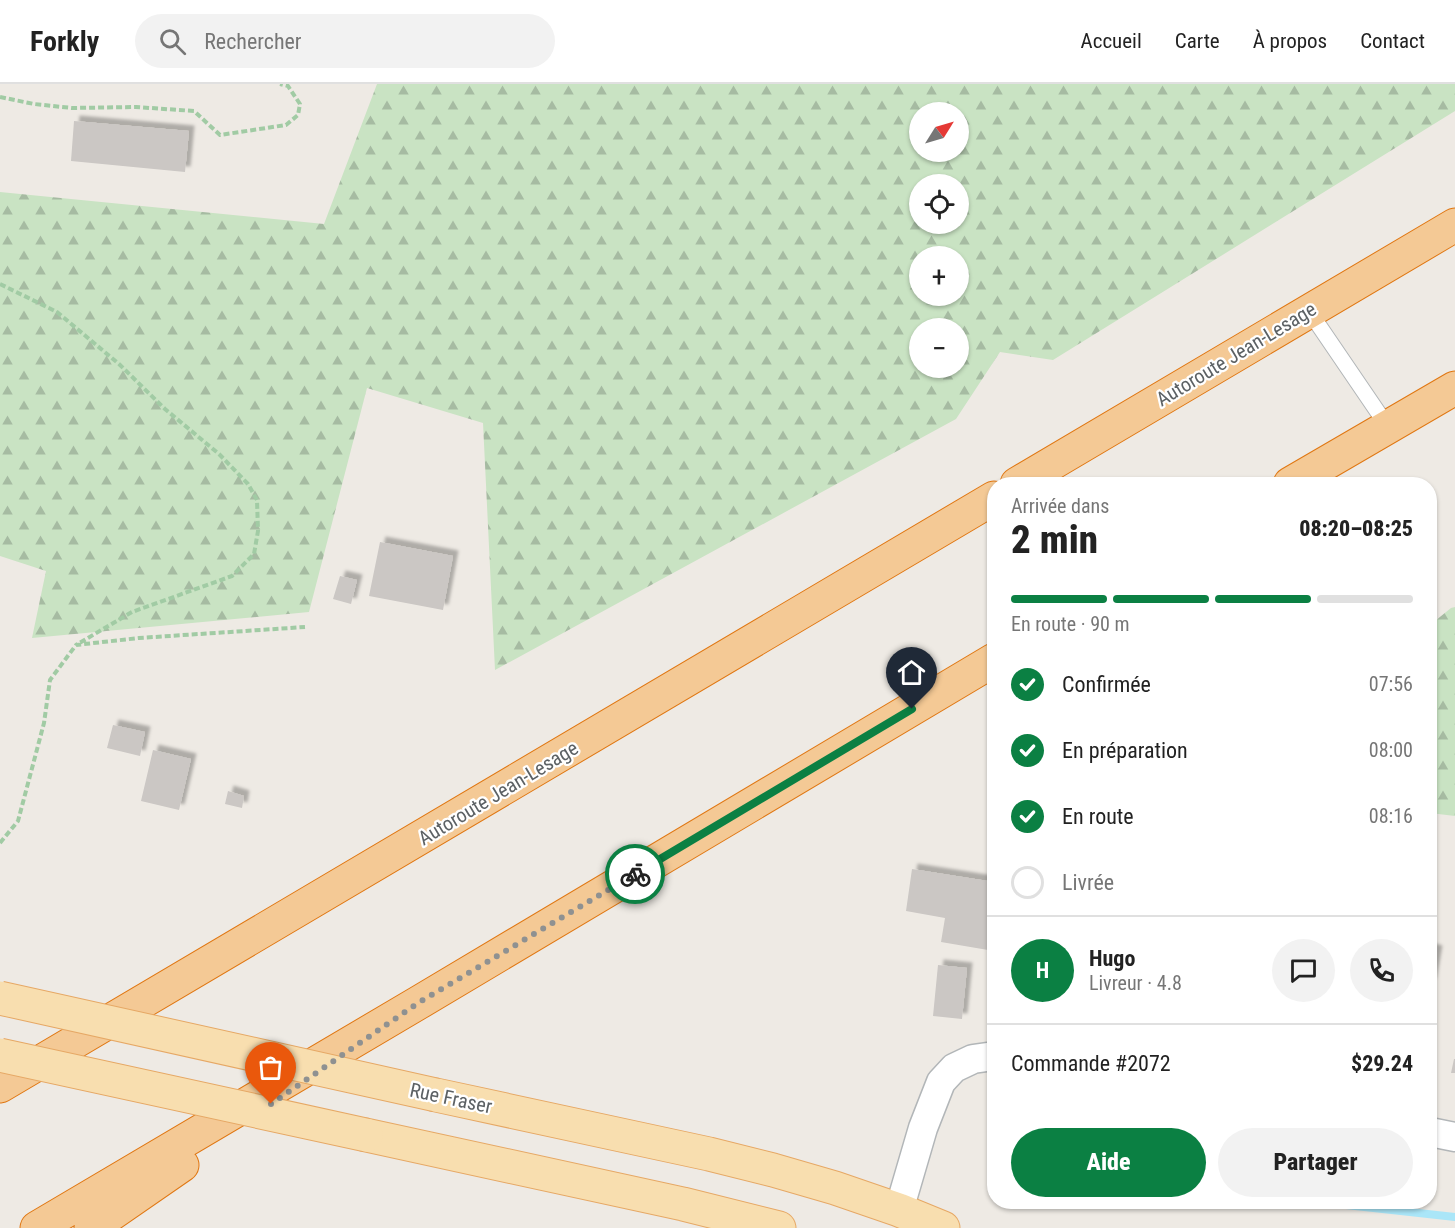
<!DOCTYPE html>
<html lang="fr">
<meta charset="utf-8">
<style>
body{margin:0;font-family:"Roboto Condensed",sans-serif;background:#f2f2f2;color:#222;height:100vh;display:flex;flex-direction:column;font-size:22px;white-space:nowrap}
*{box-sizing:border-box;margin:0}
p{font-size:20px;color:#767676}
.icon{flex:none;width:33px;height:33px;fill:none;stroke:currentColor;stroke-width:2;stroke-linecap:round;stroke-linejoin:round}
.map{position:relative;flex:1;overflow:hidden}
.side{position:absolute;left:987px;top:393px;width:450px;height:732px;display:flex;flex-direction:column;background:#fff;border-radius:24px;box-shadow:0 2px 4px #0004}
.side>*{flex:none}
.needle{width:39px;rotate:53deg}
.fabs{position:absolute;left:909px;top:18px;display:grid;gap:12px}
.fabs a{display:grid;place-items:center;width:60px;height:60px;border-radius:50%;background:#fff;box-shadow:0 2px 4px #0004;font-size:30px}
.pin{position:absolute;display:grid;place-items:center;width:51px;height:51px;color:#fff;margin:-62px -26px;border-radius:50% 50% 50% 0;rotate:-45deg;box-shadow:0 0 6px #0007}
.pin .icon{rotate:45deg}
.courier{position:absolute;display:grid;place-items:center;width:60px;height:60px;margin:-30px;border:4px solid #0b8043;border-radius:50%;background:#fff;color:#222;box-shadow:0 2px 8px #0007}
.head em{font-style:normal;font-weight:800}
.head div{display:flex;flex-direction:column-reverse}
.head{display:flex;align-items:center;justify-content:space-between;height:102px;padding:0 24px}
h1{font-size:39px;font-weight:800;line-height:45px}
.bar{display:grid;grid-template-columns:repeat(4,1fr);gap:9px 6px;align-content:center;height:72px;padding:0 24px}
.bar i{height:8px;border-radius:4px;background:#e0e0e0}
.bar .on{background:#0b8043}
.bar p{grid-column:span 4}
.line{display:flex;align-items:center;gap:15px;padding:0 24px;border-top:2px solid #e0e0e0}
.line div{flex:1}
.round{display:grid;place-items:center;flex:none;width:63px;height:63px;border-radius:32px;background:#f2f2f2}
ol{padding:0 24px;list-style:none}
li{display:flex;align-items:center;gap:18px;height:66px}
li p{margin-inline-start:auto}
li .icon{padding:6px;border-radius:50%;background:#0b8043;color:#fff;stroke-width:4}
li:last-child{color:#767676}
li i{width:33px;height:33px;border:3px solid #e0e0e0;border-radius:50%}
.cta{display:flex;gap:12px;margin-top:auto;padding:12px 24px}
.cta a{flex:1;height:69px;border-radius:36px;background:#0b8043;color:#fff;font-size:24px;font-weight:800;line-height:69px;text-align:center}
.cta a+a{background:#f2f2f2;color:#222}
header{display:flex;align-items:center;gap:36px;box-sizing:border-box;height:84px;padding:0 30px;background:#fff;border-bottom:2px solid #e0e0e0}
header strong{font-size:28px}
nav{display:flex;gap:33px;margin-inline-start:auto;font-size:21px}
.search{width:420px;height:54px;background:#f2f2f2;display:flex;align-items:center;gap:15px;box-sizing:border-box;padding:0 21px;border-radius:33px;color:#767676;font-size:22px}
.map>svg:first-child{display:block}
.forest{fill:url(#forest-firs);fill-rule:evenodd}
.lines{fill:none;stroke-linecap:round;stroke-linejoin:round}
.stream{stroke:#aae6f8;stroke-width:8}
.building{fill:#cbc7c4;filter:url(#shadow)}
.lane-casing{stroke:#b2b6b8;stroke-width:17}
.street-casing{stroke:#b2b6b8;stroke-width:31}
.primary-casing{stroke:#e6a865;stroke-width:35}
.highway-casing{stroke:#e07712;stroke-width:35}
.path{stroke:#a1cba4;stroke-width:4;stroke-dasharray:6 3;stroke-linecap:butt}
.lane{stroke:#fff;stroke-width:15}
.street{stroke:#fff;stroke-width:28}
.primary{stroke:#f8deaf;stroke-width:33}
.highway{stroke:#f4c995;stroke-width:33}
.primary-bridge-casing{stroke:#e6a865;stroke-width:35;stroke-linecap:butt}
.primary-bridge{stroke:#f8deaf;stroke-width:33}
.done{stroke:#8f9191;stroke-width:6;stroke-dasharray:0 10.8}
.route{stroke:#0b8043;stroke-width:8}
.labels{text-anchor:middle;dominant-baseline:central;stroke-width:4.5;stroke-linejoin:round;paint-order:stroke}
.street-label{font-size:20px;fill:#5c6164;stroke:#fff}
</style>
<header>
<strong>Forkly</strong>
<div class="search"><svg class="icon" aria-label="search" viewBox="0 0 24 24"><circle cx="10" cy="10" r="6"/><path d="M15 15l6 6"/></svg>Rechercher</div>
<nav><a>Accueil</a><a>Carte</a><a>À propos</a><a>Contact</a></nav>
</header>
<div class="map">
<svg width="1455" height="1144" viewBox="0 0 1455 1144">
<defs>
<pattern id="forest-firs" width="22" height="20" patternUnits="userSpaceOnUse" patternTransform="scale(1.5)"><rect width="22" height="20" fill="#c9e3c3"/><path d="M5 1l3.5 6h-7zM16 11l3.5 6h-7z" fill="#a6bba2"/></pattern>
<filter id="shadow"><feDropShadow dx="5.5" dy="-5.5" stdDeviation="1.5" flood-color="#0004"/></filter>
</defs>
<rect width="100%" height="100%" fill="#eeeae4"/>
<path class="forest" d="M377 0H1455V27L1053 276 1000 268 956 335 495 586 483 339 367 304 309 528 32 554 46 487 0 472V108L324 140ZM920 28H958V68H920ZM920 100H958V140H920ZM920 172H958V212H920ZM920 244H958V284H920Z
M1455 523V732L1430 729V541L1451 524Z"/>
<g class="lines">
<path class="stream" d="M1319 1118 1455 1133"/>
</g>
<path class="building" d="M74 37 189 47 185 88 71 77Z
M380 458 453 472 443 526 369 512Z
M340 492 357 496 351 520 333 515Z
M113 641 145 648 140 672 107 664Z
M153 666 191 675 179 726 141 717Z
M228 707 244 712 242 724 225 720Z
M912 785 994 798V855L989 854 988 866 941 858 945 834 906 827Z
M1430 865 1437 867 1431 900H1430Z
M938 881 967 884 962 935 933 932Z
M1454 975H1455V989H1451Z"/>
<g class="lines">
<g class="lane-casing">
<path id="lane" d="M1309 227 1388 343"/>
</g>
<g class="street-casing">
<path id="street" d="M1430 1048 1455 1053
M899 1126 923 1044 941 998 954 984 973 975 994 972"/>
</g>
<g class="primary-casing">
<path id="primary" d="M436 1011 709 1070 773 1086 835 1104 899 1126 943 1144
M366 1051 683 1120 779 1144"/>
</g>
<g class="highway-casing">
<path id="highway" d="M1017 400 1455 141
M1290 400 1455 304
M0 1002 994 414
M37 1144 418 919 994 576
M91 1144 182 1081"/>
</g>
<path class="path" d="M0 13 34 20 72 24 136 23 194 27 220 51 286 41 298 31 300 20 288 2 280 0
M0 200 57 228 119 280 165 325 219 370 248 400 257 416 258 447 254 470 232 492 132 528 76 561
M0 759 18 737 44 639 50 596 76 561 139 554 305 543"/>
<use href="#lane" class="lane"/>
<use href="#street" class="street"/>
<use href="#primary" class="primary"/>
<use href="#highway" class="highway"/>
<g class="primary-bridge-casing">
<path id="primary-bridge" d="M0 914 436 1011
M0 971 366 1051"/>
</g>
<use href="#primary-bridge" class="primary-bridge"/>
</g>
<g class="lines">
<path class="done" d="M271 1020 418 919 635 790"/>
<path class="route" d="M635 790 912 625"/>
</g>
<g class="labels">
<g class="street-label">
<text transform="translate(1236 270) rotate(-31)">Autoroute Jean-Lesage</text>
<text transform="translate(498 709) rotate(-31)">Autoroute Jean-Lesage</text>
<text transform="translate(451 1014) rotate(12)">Rue Fraser</text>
</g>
</g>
</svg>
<div class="fabs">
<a><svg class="needle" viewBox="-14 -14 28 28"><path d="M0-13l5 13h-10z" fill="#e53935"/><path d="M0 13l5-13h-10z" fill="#767676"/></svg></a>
<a><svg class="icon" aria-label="locate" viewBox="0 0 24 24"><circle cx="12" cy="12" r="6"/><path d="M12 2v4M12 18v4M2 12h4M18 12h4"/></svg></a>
<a>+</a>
<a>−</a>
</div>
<div class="pin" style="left:271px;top:1020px;background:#ea580c"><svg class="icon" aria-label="bag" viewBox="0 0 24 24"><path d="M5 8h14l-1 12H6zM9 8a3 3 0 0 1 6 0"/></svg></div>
<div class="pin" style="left:912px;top:625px;background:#1f2937"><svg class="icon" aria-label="home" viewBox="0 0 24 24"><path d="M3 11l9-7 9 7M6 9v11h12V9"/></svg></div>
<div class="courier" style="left:635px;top:790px"><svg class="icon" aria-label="bike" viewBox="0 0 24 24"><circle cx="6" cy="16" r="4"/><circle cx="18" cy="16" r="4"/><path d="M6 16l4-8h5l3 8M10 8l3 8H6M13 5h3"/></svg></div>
<section class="side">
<div class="head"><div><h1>2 min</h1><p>Arrivée dans</p></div><em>08:20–08:25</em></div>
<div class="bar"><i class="on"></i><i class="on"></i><i class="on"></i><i></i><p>En route · 90 m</p></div>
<ol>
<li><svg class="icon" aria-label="check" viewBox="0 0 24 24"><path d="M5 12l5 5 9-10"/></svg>Confirmée<p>07:56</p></li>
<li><svg class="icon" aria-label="check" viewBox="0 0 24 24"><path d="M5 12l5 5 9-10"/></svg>En préparation<p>08:00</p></li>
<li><svg class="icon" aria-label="check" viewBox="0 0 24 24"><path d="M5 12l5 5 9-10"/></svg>En route<p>08:16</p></li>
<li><i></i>Livrée</li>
</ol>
<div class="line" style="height:108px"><b class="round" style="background:#0b8043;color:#fff">H</b><div><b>Hugo</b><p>Livreur · 4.8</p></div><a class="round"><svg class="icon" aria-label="chat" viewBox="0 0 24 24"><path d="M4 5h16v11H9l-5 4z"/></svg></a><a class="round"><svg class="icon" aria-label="phone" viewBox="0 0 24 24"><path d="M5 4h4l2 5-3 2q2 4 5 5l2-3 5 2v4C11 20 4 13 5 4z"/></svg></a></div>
<div class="line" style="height:78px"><div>Commande #2072</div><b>$29.24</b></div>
<div class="cta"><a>Aide</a><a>Partager</a></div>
</section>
</div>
